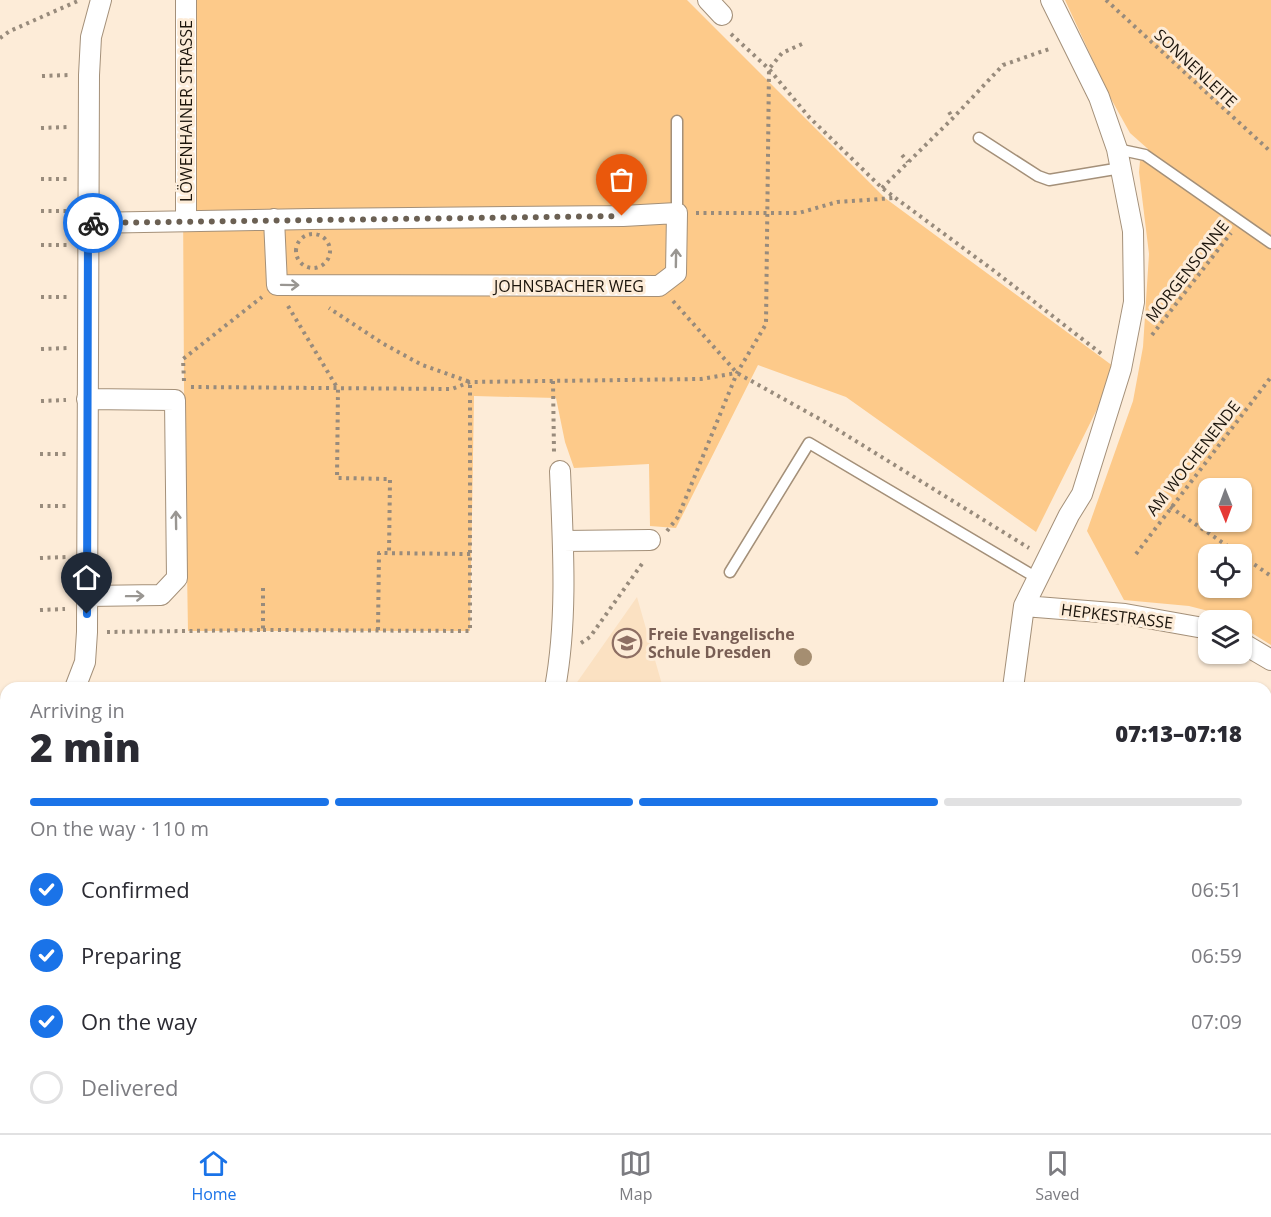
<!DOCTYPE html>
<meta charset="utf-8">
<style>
body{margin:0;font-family:"Open Sans",sans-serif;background:#f2f2f3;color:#2b2b33;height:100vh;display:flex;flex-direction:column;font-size:22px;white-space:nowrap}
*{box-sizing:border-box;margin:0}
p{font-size:20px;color:#7c7c81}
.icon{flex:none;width:33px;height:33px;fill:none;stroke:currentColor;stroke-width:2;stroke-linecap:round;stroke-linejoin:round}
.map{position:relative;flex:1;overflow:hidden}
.side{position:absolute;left:0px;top:682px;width:1272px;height:452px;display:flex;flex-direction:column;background:#fff;border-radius:18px 18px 0 0;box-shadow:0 2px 4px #0004}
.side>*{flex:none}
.needle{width:39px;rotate:179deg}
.buttons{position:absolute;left:1198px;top:478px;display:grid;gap:12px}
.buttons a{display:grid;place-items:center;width:54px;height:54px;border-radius:12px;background:#fff;box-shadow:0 2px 4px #0004;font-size:30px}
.pin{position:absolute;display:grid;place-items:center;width:51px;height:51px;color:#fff;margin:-62px -26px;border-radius:50% 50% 50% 0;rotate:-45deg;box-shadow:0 0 6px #0007}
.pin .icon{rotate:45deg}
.courier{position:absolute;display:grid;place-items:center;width:60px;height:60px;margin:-30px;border:4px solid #1a73e8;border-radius:50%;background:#fff;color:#222;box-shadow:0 2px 8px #0007}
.head em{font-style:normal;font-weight:800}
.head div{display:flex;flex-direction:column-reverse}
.head{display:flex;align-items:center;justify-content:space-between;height:102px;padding:0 30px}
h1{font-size:39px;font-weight:800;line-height:45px}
.bar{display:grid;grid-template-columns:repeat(4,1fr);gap:9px 6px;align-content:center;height:72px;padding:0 30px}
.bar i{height:8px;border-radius:4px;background:#e1e1e2}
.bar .on{background:#1a73e8}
.bar p{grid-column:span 4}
ol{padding:0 30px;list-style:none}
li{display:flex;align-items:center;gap:18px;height:66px}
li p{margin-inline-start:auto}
li .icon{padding:6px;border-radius:50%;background:#1a73e8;color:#fff;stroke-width:4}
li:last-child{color:#7c7c81}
li i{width:33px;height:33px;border:3px solid #e1e1e2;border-radius:50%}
.menu{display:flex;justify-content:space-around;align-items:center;height:84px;border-top:2px solid #e1e1e2;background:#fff;font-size:16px;color:#7c7c81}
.menu a{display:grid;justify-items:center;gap:3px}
.menu .on{color:#1a73e8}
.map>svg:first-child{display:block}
.built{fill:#fbe1c2}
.green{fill:#fdca8a;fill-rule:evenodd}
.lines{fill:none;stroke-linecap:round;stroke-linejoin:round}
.service-casing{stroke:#a49079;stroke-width:13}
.minor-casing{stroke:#a49079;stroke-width:22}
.path{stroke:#988b7c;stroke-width:4;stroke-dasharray:3 4.5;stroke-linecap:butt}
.service{stroke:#fff;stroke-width:10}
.minor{stroke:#fff;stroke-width:20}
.tree{fill:#a58e71}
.oneway{stroke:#999692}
.done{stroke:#6b6053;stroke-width:6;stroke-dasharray:0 10.8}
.route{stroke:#1a73e8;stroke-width:8}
.labels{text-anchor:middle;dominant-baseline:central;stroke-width:6;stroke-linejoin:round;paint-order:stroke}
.street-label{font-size:16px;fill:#1c150c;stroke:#fdecd8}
.education-label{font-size:16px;font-weight:bold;fill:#785e54;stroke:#fdecd8;text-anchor:start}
</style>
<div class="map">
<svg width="1271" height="1133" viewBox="0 0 1271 1133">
<rect width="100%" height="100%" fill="#fdecd8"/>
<path class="built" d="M637 597 663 688H573Z
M0 778H6V1128H735L719 1133H0Z"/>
<path class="green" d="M182 0H687L885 198 1117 369 1036 532 846 397 758 365 676 528 650 526 649 464 574 468 565 442 556 398 474 396 470 631H188L184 387Z
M1065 0H1271V645L1242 627V621H1231L1220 614 1189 606 1124 600 1087 531 1133 401 1143 347 1149 254 1139 172 1140 161 1148 149 1130 133 1110 97ZM1209 489H1242V522H1209ZM1209 555H1242V588H1209Z
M1266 943 1271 946V1067L1266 1069Z"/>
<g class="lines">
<g class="service-casing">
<path id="service" d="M979 138 1038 176 1049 180 1121 168
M1117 149 1145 155 1271 243
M677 213V121
M730 572 809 443 1037 578
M469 1128 470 1133
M641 1128 642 1133
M763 1128 765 1133
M515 1133 532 1128"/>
</g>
<g class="minor-casing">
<path id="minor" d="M186 0V221
M708 0 722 15
M88 223C162 222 236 220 311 219L623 216 677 213 676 273 659 286 277 285 274 219
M563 541 650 540
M87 596 161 595 177 578 175 400 87 399
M1024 606 1125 614 1209 629
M1242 643 1271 660
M75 688 85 662 87 632 89 75 91 37 101 0
M555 688C568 618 563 543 560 471
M1013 688 1024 606 1069 515 1082 494 1121 369 1134 302 1133 231 1117 149 1099 97 1051 0
M0 724H6
M1067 1128 1069 1133
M823 1133 839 1128"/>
</g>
<path class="path" d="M1106 0 1271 152
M731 34 769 69 809 117 882 188 993 270 1103 355
M0 38 10 31 80 0
M42 76 68 75
M949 112 953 118
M41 128 68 127
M902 155 908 162
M41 179H67
M882 188 953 118 1003 65 1052 48
M41 211H67
M696 213H799L837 202 894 198
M296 251a17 17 0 1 1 34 0a17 17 0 1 1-34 0Z
M41 245H68
M41 297H68
M673 301 737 373 825 422 1029 548
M288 306 338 389 337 478 390 479 389 553
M1152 335 1231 233
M41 349 69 348
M184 381 183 359 262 297
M553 381 554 452
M191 387 452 389 470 382 701 379 736 373
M41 401 66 400
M40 454H67
M40 506H66
M1170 507 1241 555
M667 531 678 517 737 373 766 324 769 69 782 53 802 44
M1136 554 1271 377
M1242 556 1271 576
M40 558 66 557
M40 610 65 609
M263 630 470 631V382L422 365 382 343 329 308
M378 630 379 553 470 554
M107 632 263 630V585
M581 643 590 637 644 561
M5 746V766
M1266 897 1271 900
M1266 1074 1271 1072
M0 1093H6
M35 1128V1133
M1188 1128 1190 1133
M173 1133V1128
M217 1133 221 1128"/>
<use href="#service" class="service"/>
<use href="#minor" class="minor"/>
</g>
<circle class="tree" cx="803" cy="657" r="9"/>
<defs><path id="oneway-shaft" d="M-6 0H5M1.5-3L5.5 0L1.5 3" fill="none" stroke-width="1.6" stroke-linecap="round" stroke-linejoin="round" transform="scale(1.5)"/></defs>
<g class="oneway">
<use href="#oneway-shaft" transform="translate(676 258) rotate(-89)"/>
<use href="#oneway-shaft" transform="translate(290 285) rotate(1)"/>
<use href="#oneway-shaft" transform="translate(176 520) rotate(-91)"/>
<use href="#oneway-shaft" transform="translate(135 596) rotate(-1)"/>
</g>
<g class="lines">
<path class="done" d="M93 223 622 216"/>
<path class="route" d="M87 614 88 223H93"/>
</g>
<defs>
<g id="school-ring" transform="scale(1.5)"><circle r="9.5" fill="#fdecd8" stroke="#8d6e63" stroke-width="1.5"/><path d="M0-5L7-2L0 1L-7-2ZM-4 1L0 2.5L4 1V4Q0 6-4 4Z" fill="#8d6e63"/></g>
</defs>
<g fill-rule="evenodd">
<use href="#school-ring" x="627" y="643"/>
</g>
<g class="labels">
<g class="street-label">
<text transform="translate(1196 68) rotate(43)">SONNENLEITE</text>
<text transform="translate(186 111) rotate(-90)">LÖWENHAINER STRASSE</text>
<text transform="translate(1187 271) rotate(-52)">MORGENSONNE</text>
<text x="569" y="286">JOHNSBACHER WEG</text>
<text transform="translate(1193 458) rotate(-52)">AM WOCHENENDE</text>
<text transform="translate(1117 616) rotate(7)">HEPKESTRASSE</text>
</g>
<g class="education-label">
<text x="648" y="634">Freie Evangelische<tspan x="648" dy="18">Schule Dresden</tspan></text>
</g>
</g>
</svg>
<div class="buttons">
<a><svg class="needle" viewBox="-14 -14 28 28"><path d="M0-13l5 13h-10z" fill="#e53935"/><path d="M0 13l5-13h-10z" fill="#7c7c81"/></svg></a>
<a><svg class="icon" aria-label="locate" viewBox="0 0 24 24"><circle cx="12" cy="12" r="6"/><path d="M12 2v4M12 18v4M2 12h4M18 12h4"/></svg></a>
<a><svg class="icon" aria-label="layers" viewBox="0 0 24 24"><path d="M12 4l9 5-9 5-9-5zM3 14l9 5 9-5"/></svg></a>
</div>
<div class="pin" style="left:622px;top:216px;background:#ea580c"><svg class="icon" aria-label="bag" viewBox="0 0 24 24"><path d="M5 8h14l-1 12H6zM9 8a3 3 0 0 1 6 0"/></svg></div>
<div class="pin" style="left:87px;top:614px;background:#1f2937"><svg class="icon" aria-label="home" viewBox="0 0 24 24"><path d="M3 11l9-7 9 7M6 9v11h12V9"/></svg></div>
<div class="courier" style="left:93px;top:223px"><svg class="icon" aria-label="bike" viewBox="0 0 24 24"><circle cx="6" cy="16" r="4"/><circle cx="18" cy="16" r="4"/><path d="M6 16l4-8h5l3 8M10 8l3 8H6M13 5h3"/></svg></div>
<section class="side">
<div class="head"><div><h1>2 min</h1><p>Arriving in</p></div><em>07:13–07:18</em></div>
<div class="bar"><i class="on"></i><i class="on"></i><i class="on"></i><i></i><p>On the way · 110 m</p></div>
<ol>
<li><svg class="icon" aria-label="check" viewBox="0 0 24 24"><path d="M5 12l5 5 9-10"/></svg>Confirmed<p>06:51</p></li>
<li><svg class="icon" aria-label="check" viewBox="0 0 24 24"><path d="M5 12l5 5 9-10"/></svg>Preparing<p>06:59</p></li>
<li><svg class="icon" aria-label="check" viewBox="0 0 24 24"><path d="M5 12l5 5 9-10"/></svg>On the way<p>07:09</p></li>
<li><i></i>Delivered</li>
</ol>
</section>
</div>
<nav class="menu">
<a class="on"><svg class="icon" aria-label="home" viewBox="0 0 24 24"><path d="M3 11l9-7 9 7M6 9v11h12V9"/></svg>Home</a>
<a><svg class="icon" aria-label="map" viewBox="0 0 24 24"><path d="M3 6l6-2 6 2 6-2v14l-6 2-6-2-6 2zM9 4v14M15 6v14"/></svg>Map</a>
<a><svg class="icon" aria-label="saved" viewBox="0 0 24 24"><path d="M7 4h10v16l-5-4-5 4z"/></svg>Saved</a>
</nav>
